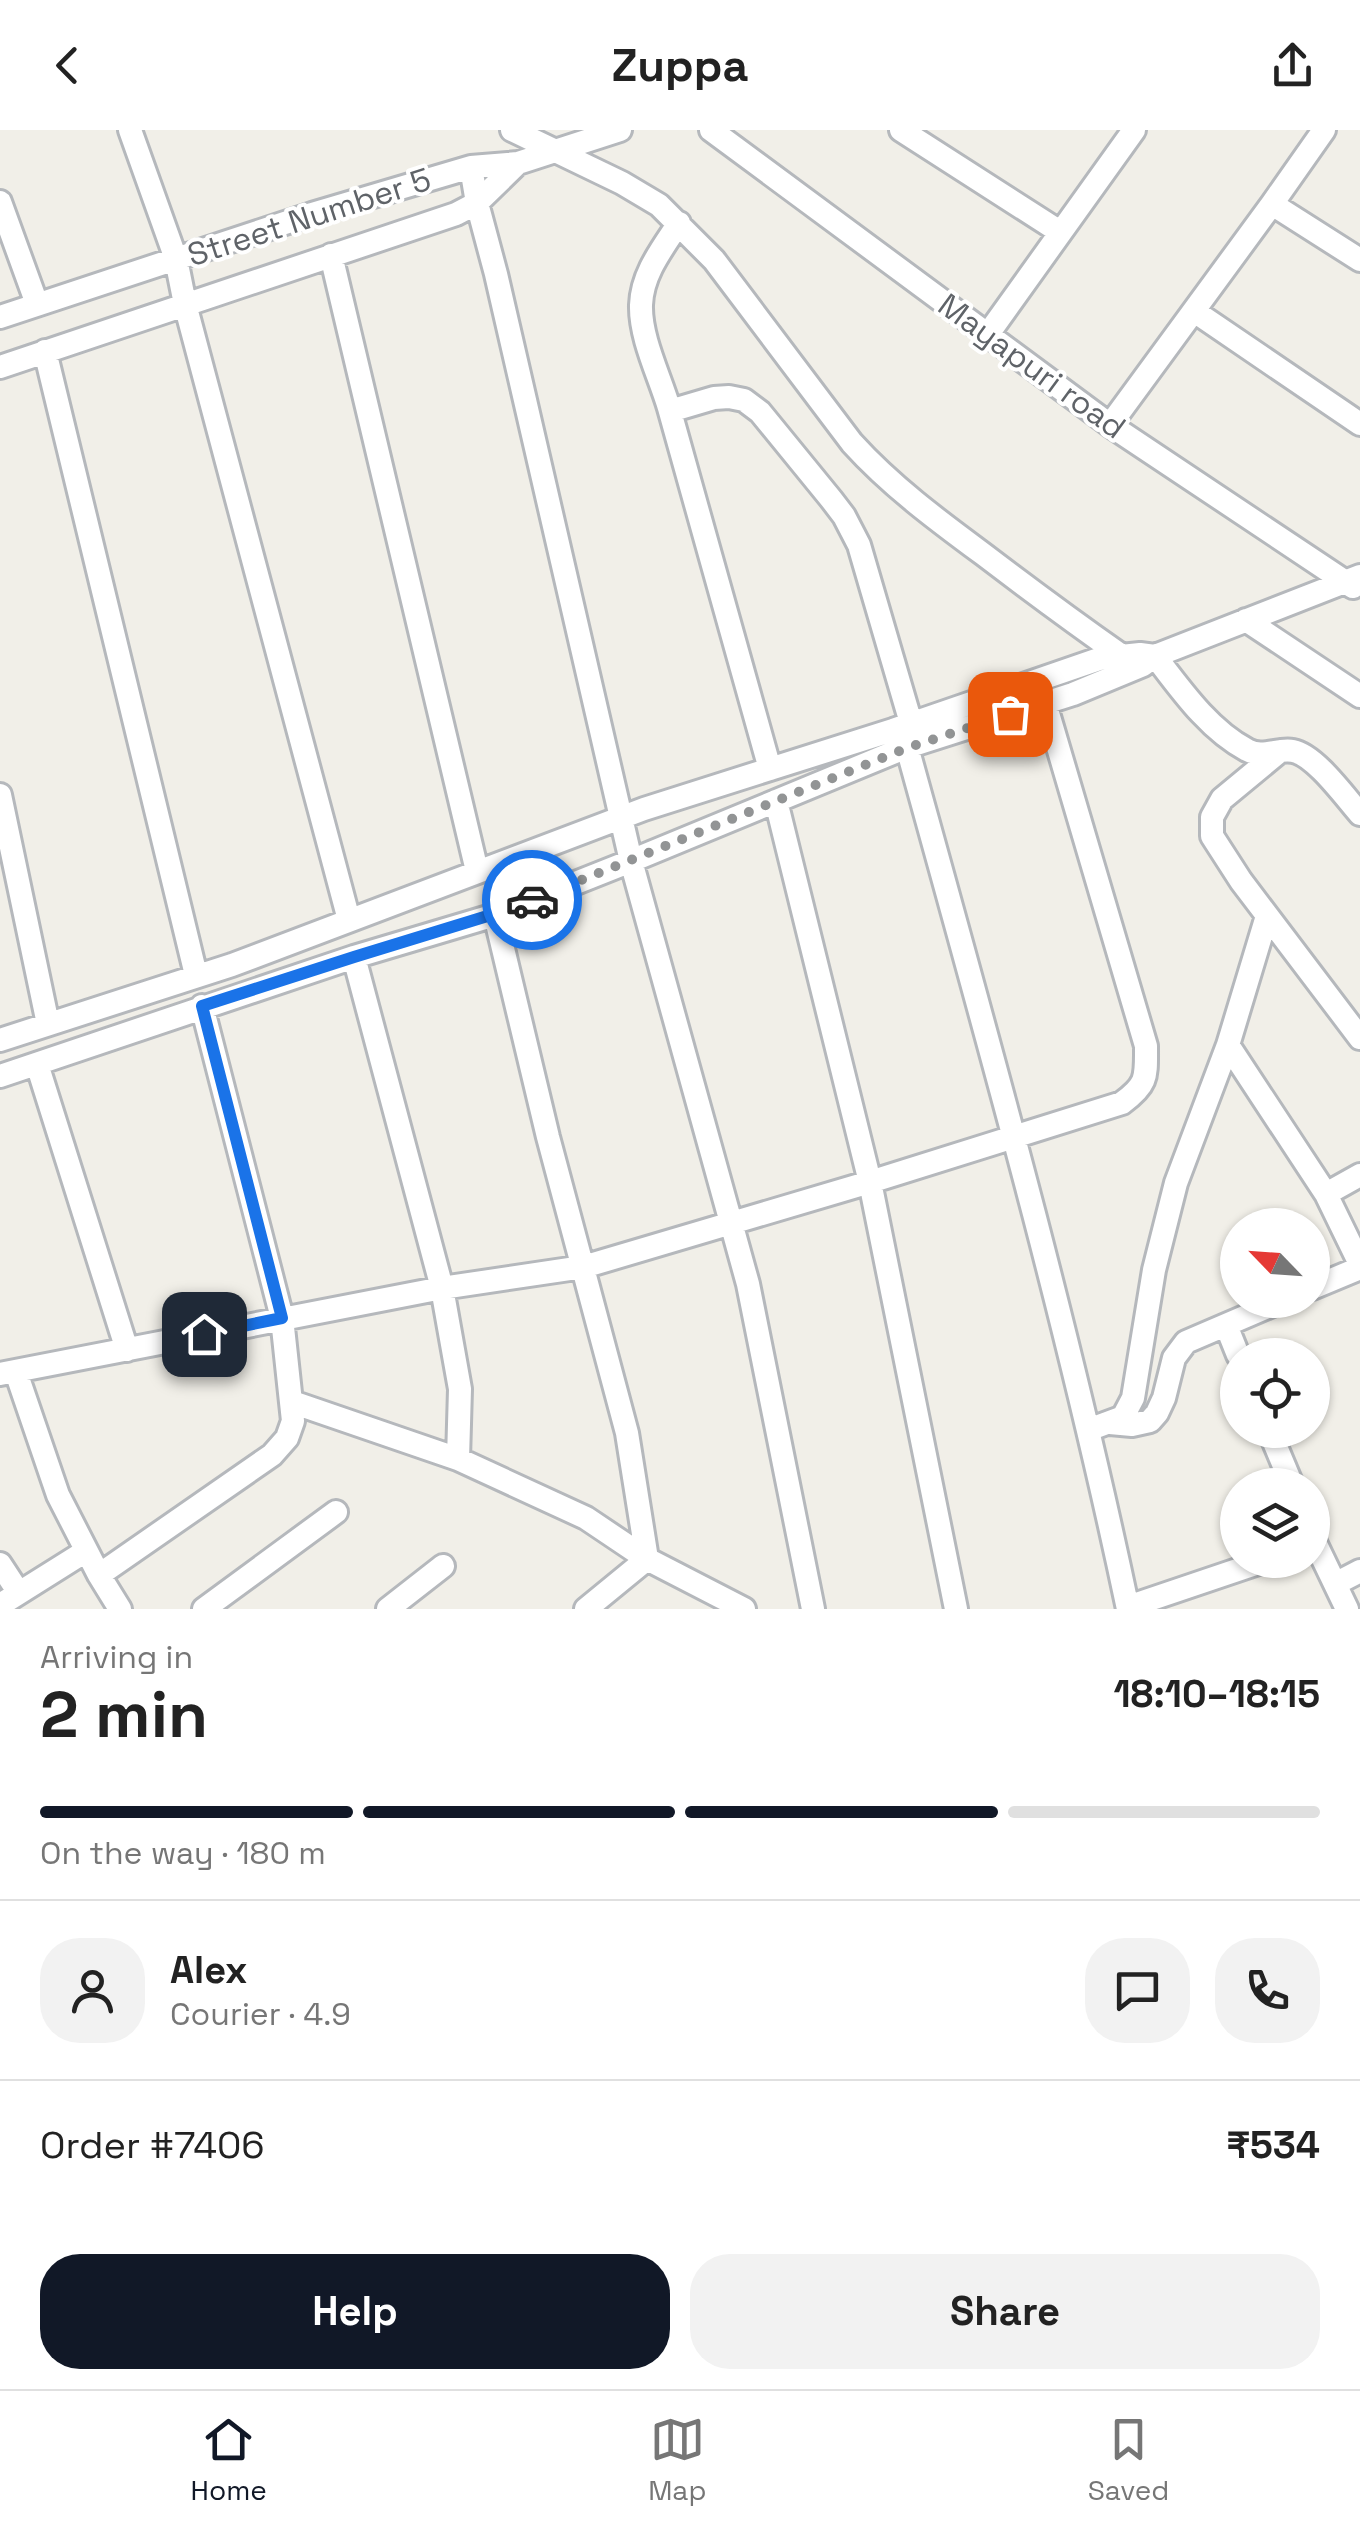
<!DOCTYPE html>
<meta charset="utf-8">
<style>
body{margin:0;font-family:"Space Grotesk",sans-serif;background:#f2f2f2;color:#222;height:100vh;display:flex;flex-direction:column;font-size:38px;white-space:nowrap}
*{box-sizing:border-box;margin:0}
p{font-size:32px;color:#767676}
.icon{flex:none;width:55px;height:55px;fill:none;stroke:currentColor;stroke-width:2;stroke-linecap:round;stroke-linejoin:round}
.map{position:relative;height:1479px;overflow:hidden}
.drawer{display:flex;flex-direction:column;background:#fff;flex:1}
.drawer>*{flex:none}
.needle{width:65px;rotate:295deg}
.tools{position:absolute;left:1220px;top:1078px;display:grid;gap:20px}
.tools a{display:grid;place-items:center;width:110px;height:110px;border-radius:50%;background:#fff;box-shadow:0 2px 8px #0004;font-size:50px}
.pin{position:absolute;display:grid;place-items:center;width:85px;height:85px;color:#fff;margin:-42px;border-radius:20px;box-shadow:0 5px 15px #0006}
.courier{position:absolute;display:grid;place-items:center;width:100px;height:100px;margin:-50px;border:8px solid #1a73e8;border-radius:50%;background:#fff;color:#222;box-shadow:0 2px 12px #0007}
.summary em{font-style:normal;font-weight:700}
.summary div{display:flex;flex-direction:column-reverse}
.summary{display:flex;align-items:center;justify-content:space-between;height:170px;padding:0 40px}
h1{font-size:65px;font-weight:700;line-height:75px}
.bar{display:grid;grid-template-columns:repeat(4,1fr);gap:15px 10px;align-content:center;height:120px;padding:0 40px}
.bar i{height:12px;border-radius:8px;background:#e0e0e0}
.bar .current{background:#111827}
.bar p{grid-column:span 4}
.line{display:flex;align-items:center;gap:25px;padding:0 40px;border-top:2px solid #e0e0e0}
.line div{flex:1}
.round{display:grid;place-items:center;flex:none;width:105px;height:105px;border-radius:40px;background:#f2f2f2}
.cta{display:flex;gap:20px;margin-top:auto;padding:20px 40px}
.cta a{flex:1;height:115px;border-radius:40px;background:#111827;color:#fff;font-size:40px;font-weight:700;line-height:115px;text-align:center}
.cta a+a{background:#f2f2f2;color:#222}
header{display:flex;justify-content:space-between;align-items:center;height:130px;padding:0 40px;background:#fff;font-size:45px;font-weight:700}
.dock{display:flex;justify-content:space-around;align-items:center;height:140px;border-top:2px solid #e0e0e0;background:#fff;font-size:28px;color:#767676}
.dock a{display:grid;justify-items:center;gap:5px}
.dock .current{color:#111827}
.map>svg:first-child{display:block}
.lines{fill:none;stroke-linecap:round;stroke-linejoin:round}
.street-casing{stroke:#b5b8bc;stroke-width:28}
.street{stroke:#fff;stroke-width:22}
.done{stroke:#929495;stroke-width:10;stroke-dasharray:0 18}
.route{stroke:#1a73e8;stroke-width:12}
.labels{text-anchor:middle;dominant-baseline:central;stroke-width:8;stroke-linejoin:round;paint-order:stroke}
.street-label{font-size:32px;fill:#5f6368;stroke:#fff}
</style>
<header><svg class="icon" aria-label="back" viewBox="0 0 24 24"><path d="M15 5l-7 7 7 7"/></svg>Zuppa<svg class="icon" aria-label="share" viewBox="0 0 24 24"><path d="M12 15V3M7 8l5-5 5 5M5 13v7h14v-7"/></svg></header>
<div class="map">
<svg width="1360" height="1479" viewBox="0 0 1360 1479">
<rect width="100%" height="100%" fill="#f1efe8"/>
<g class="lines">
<g class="street-casing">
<path id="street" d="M130 0 176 129 185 174 349 790
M512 0 622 53 659 75 714 130 852 313C891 356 937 390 983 424 1029 459 1075 493 1122 526
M711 0 1110 295 1353 457
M901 0 1060 102
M471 37 477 73 496 144 631 731 748 1154 813 1479
M0 72 37 174
M1272 74 1360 130
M679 93C662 119 642 144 641 175 640 208 660 247 669 278 702 399 736 519 770 639
M331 125 477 741
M1194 181 1360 294
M0 187 312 84 471 37 518 33 620 0
M988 204 1134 0
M45 221 196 845
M0 237 456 84 477 73 518 33
M670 281 714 268 729 267 744 270 760 282 831 369 844 386 859 415 911 593
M1110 295 1272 74 1324 0
M1246 490 1360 566
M907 617C986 903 1067 1189 1128 1479
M1280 621 1222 669 1212 687V706L1241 751 1360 908
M0 665 48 894
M776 671 870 1052 956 1479
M495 785 548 1007 627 1303 647 1429
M354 827 442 1158 460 1259 458 1329
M0 910 232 835 644 679 893 600 1102 528 1140 524 1155 526C1181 560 1209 600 1247 620 1263 629 1277 618 1293 621 1315 625 1345 667 1360 684
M1228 915 1326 1064 1360 1134
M37 934 127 1220
M0 946 354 827 495 785 631 731 907 617 1073 564 1143 535 1155 526 1360 446
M1326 1064 1360 1045
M1312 1158 1360 1138
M1226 1195 1238 1225
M16 1242 58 1365 99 1445 120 1479
M0 1244 442 1158 583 1137 870 1052 1122 973C1148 954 1146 947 1146 916L1045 573
M292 1272 458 1329 586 1388 647 1429 744 1479
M1110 1293 1132 1295 1150 1291 1157 1283 1164 1268 1174 1228 1186 1212 1284 1170
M1088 1300 1123 1287 1133 1268 1154 1140 1176 1053 1228 915 1267 786
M1269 1300 1292 1355
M1312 1406 1347 1479
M0 1434 19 1463
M99 1445 272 1325 287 1308 293 1291 282 1188 202 876
M1335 1454 1360 1441
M0 1475 86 1421
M1128 1477 1267 1430
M204 1479 336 1382
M388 1479 443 1436
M586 1479 647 1429"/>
</g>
<use href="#street" class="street"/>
</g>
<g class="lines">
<path class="done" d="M532 770 907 618 1010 584"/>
<path class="route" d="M204 1204 282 1188 202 876 354 827 494 784 532 770"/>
</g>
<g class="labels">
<g class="street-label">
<text transform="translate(309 87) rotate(-18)">Street Number 5</text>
<text transform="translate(1032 236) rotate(36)">Mayapuri road</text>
</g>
</g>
</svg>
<div class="tools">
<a><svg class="needle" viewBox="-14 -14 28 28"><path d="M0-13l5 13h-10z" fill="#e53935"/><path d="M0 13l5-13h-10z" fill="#767676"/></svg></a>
<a><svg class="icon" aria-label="locate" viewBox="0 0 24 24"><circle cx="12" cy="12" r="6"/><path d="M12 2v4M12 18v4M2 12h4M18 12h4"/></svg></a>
<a><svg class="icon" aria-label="layers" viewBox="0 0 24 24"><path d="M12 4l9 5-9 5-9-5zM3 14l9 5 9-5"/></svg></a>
</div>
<div class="pin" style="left:1010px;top:584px;background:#ea580c"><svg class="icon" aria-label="bag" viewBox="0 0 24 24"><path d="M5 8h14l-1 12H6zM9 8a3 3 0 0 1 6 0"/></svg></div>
<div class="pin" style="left:204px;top:1204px;background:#1f2937"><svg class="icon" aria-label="home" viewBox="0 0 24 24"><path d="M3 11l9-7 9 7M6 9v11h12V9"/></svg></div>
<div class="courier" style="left:532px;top:770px"><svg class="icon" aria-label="car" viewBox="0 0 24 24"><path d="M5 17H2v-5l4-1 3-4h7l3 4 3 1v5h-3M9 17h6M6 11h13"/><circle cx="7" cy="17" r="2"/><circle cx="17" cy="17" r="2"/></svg></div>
</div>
<section class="drawer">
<div class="summary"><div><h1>2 min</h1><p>Arriving in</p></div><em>18:10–18:15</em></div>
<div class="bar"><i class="current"></i><i class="current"></i><i class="current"></i><i></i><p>On the way · 180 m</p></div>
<div class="line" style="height:180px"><a class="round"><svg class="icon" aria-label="person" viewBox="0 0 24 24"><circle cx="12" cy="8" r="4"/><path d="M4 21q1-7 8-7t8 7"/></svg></a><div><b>Alex</b><p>Courier · 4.9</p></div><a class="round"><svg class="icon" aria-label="chat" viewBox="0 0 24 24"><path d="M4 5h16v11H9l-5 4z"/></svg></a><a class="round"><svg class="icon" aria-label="phone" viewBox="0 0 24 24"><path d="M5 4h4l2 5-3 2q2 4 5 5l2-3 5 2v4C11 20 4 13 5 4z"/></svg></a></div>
<div class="line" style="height:130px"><div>Order #7406</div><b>₹534</b></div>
<div class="cta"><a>Help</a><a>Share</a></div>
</section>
<nav class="dock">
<a class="current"><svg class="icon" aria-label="home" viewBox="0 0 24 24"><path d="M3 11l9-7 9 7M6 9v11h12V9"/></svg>Home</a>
<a><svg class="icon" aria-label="map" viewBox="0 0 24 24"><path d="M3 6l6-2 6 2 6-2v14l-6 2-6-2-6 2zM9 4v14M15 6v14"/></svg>Map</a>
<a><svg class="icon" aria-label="saved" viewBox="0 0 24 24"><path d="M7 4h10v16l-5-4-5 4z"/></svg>Saved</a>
</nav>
